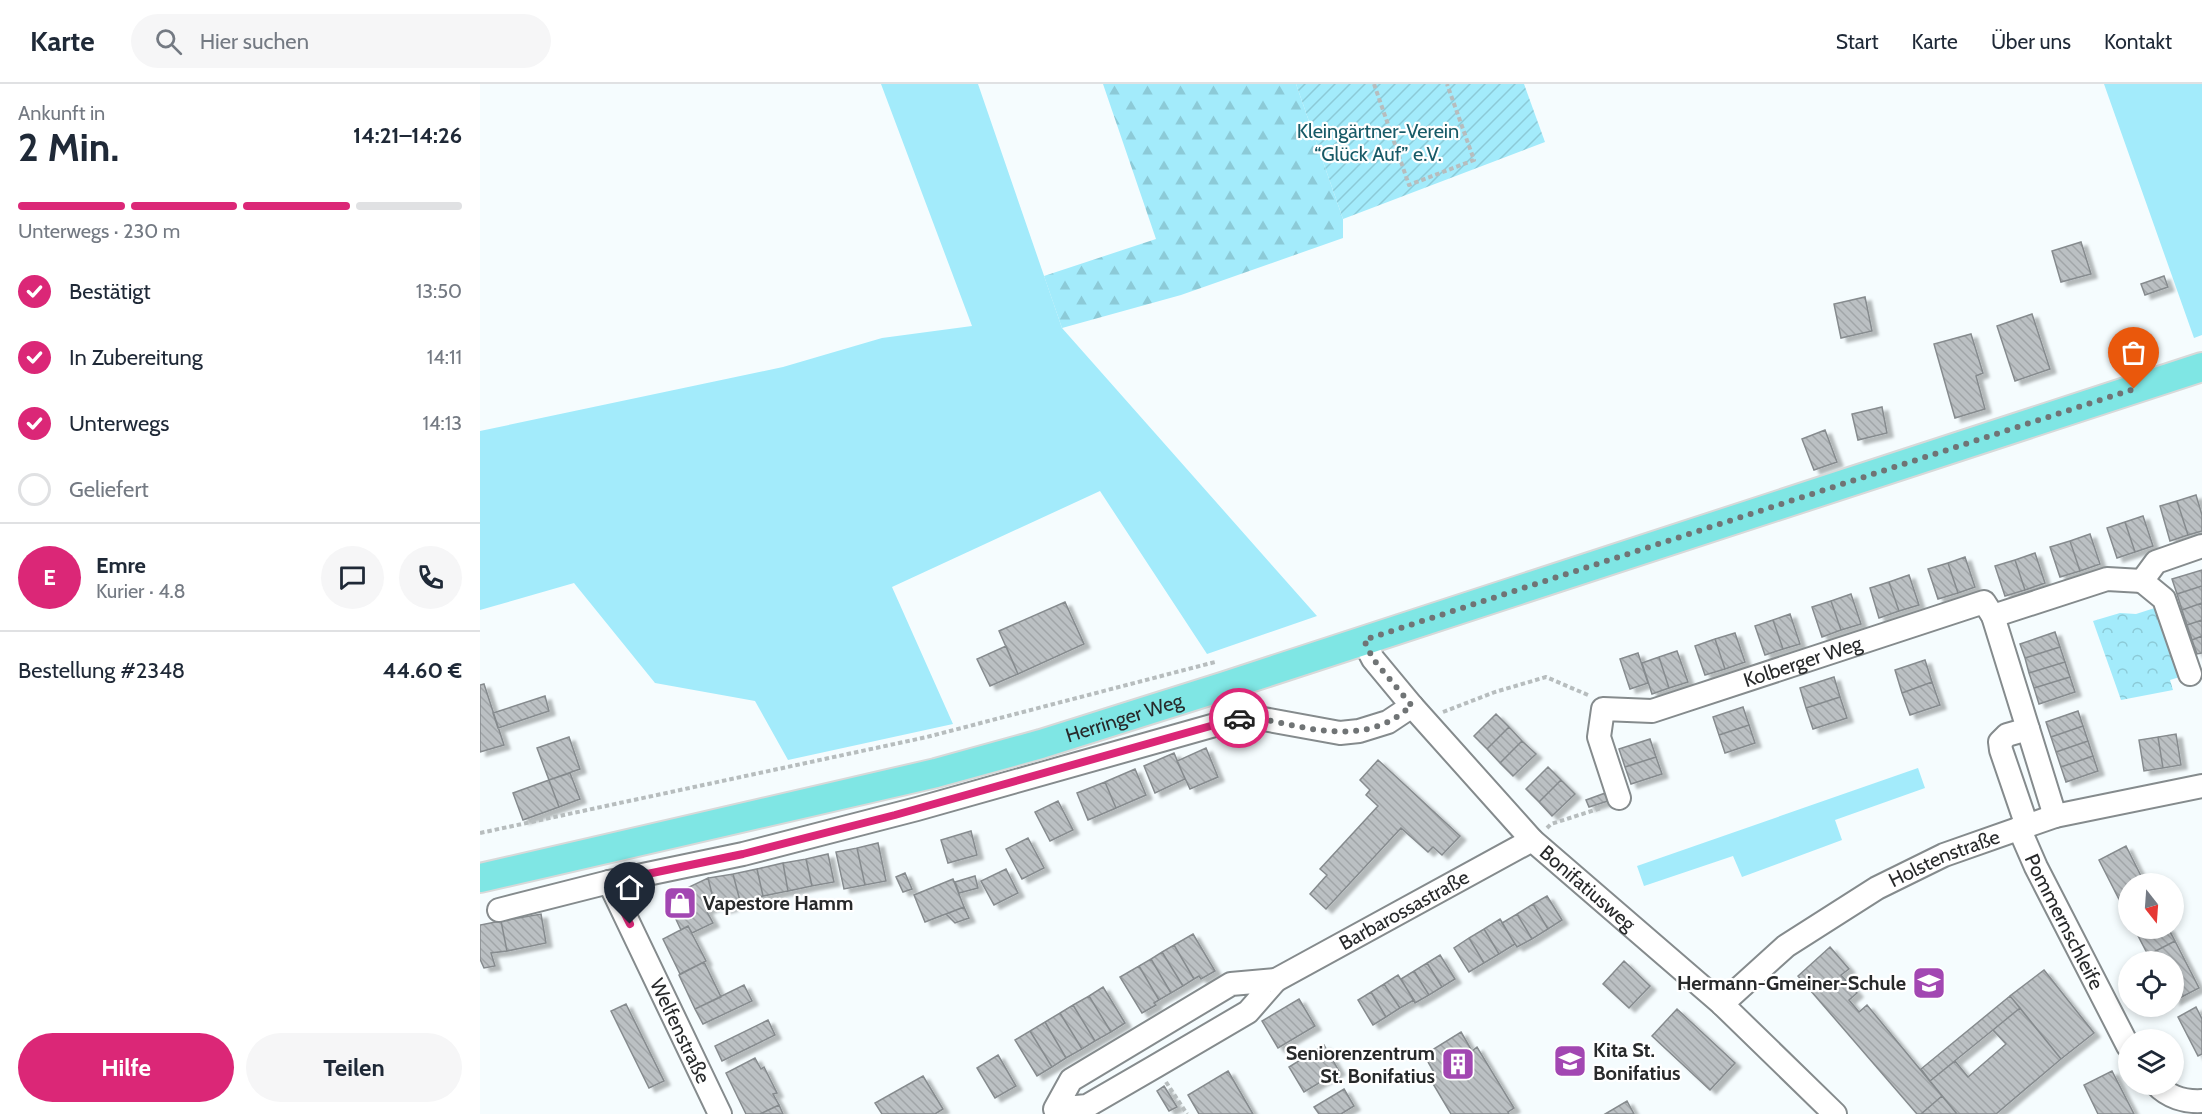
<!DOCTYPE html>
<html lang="de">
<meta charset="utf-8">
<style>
body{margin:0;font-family:Cabin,sans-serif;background:#f6f6f7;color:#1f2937;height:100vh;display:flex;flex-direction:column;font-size:22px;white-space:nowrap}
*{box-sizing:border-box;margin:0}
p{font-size:20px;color:#747a83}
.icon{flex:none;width:33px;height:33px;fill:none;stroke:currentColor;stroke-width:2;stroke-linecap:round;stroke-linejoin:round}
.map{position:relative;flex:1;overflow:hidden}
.sheet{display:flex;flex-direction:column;background:#fff;width:480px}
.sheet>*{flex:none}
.needle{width:39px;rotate:163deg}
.tools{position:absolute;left:1638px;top:789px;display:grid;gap:12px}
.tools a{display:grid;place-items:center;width:66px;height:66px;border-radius:50%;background:#fff;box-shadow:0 3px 9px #0003;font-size:30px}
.pin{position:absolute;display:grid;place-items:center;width:51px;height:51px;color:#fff;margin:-62px -26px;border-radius:50% 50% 50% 0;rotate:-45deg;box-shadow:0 0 6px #0007}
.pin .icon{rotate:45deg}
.courier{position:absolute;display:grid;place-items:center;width:60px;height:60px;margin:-30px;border:4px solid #db2777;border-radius:50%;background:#fff;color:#222;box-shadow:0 2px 8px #0007}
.summary em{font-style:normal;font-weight:800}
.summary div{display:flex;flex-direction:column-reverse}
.summary{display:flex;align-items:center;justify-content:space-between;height:102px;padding:0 18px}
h1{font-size:39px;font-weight:800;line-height:45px}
.bar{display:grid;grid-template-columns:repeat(4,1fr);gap:9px 6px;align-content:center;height:72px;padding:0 18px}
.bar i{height:8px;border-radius:4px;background:#e0e1e3}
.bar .active{background:#db2777}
.bar p{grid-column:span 4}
.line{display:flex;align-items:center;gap:15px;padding:0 18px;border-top:2px solid #e0e1e3}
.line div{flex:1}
.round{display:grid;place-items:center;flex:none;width:63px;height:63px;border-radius:32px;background:#f6f6f7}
ol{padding:0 18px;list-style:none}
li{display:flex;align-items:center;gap:18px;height:66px}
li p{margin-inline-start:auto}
li .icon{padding:6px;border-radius:50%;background:#db2777;color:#fff;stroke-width:4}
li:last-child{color:#747a83}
li i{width:33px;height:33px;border:3px solid #e0e1e3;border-radius:50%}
.button{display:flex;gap:12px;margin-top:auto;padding:12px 18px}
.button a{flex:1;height:69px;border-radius:36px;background:#db2777;color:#fff;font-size:24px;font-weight:800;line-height:69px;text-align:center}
.button a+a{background:#f6f6f7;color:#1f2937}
header{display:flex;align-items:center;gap:36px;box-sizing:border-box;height:84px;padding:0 30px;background:#fff;border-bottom:2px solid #e0e1e3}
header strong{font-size:28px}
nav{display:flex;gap:33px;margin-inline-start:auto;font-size:21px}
.search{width:420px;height:54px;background:#f6f6f7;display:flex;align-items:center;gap:15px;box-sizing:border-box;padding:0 21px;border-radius:33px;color:#747a83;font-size:22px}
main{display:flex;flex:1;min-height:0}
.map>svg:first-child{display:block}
.grass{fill:#a3ebfb}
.forest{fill:url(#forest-firs)}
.park{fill:url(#park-crowns)}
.garden{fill:url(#garden-furrows)}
.building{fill:url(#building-back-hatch);stroke:#868b8e;stroke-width:1.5;filter:url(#shadow)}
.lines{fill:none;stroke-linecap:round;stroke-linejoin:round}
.minor-casing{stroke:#858b8d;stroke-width:26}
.major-casing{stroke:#d8d9d9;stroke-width:32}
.path{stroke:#b7bdbe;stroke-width:4;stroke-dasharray:4.5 3;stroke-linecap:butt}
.minor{stroke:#fff;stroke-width:22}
.major{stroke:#7fe6e4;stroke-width:28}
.done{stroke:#707475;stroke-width:6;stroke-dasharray:0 10.8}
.route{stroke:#db2777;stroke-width:8}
.labels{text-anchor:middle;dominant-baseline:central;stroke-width:4.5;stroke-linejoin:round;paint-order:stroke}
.park-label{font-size:20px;fill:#175a67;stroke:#fff}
.street-label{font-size:20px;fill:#282a2b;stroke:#fff}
.poi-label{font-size:20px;font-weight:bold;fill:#282a2b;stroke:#fff;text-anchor:start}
</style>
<header>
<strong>Karte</strong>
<div class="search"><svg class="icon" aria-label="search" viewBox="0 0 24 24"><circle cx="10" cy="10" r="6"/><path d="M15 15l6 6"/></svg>Hier suchen</div>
<nav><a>Start</a><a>Karte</a><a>Über uns</a><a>Kontakt</a></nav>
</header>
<main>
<section class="sheet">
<div class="summary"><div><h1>2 Min.</h1><p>Ankunft in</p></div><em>14:21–14:26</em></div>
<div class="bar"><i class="active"></i><i class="active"></i><i class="active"></i><i></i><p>Unterwegs · 230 m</p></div>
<ol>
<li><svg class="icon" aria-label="check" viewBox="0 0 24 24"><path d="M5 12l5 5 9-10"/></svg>Bestätigt<p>13:50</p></li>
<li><svg class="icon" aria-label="check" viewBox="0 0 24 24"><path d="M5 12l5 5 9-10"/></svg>In Zubereitung<p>14:11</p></li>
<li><svg class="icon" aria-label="check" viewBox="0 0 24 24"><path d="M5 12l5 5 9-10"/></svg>Unterwegs<p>14:13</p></li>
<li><i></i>Geliefert</li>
</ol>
<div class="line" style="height:108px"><b class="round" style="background:#db2777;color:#fff">E</b><div><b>Emre</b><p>Kurier · 4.8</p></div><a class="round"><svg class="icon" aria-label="chat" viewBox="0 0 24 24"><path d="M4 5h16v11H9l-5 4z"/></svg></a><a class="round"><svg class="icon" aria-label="phone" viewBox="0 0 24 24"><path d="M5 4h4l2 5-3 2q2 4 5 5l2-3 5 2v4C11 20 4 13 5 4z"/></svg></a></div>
<div class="line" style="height:78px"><div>Bestellung #2348</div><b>44.60 €</b></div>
<div class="button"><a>Hilfe</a><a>Teilen</a></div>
</section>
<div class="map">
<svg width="1722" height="1030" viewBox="0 0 1722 1030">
<defs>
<pattern id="forest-firs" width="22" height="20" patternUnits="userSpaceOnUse" patternTransform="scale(1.5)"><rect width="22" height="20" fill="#a3ebfb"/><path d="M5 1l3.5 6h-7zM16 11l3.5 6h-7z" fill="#8ccad7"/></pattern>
<pattern id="park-crowns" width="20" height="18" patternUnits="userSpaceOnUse" patternTransform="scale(1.5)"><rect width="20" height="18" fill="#a3ebfb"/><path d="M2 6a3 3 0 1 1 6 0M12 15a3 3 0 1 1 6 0" fill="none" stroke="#8ccad7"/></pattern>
<pattern id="garden-furrows" width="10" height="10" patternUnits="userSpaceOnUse" patternTransform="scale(1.5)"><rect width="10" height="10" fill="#a3ebfb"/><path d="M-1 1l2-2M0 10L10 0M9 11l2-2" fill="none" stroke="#8ccad7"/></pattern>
<pattern id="building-back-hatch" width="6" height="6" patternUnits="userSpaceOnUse" patternTransform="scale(1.5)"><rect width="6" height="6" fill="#bbc0c3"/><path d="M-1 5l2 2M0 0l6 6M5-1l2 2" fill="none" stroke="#a1a5a8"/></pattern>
<filter id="shadow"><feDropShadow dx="6" dy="4" stdDeviation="1.5" flood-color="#0004"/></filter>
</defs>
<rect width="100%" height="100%" fill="#f5fcfe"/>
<path class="grass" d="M401 0H498L582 244 837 532 727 570 620 407 412 503 473 640 308 676 275 617 175 599 94 499 0 526V347L303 283 402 254 492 242Z
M1624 0H1722V251L1714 254Z
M1438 684 1445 704 1355 736 1362 756 1262 793 1253 772 1164 802 1157 782Z"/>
<path class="forest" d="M623 0H816L863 135V154L701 211 582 244 564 192 676 155Z"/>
<path class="park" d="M1681 522 1703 592 1690 596 1693 606 1641 616 1613 537 1640 529 1656 530Z"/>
<path class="garden" d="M816 0H1044L1065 58 863 135Z"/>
<path class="building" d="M1601 158 1611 190 1581 198 1572 167Z
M1684 192 1688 203 1665 211 1661 200Z
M1385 213 1392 247 1361 254 1354 220Z
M1552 230 1570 285 1535 297 1517 242Z
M1491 250 1503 289 1496 292 1505 325 1475 334 1454 260Z
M1402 323 1407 349 1378 356 1372 330Z
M1345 346 1357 378 1334 386 1322 355Z
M1716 411 1722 431V447L1708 451 1697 417Z
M1697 417 1708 451 1690 457 1680 422Z
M1663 432 1673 462 1655 468 1645 438Z
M1645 438 1655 468 1637 474 1627 444Z
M1610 450 1620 480 1600 487 1590 457Z
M1590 457 1600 487 1580 493 1570 463Z
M1555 469 1565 499 1545 506 1535 476Z
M1485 473 1495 503 1478 509 1468 479Z
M1535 476 1545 506 1525 512 1515 482Z
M1468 479 1478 509 1458 515 1448 485Z
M1722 486V502L1697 510 1692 495Z
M1429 491 1439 521 1419 527 1409 498Z
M1409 498 1419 527 1399 534 1390 504Z
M1722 502V519L1702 526 1697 510Z
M1371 510 1381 540 1361 546 1351 517Z
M1351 517 1361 546 1342 553 1332 523Z
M585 518 604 560 538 590 519 547Z
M1722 519V536L1707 541 1702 526Z
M1310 530 1320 560 1303 565 1293 536Z
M1293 536 1303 565 1285 571 1275 542Z
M1722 536V552L1712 556 1707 541Z
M1575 548 1580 563 1545 574 1540 560Z
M1255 549 1265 578 1245 585 1235 555Z
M1722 552V569L1717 570 1712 556Z
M1235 555 1245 585 1225 591 1215 562Z
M526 562 538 590 510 602 497 575Z
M1580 563 1585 578 1549 589 1545 574Z
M1197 567 1208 598 1189 604 1179 573Z
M1158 569 1168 599 1150 605 1140 575Z
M1179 573 1189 604 1172 610 1162 579Z
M1445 576 1452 598 1422 609 1415 586Z
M1585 578 1590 593 1554 604 1549 589Z
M1354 593 1360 613 1326 624 1320 604Z
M1590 593 1595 608 1559 620 1554 604Z
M1452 598 1460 621 1430 631 1422 609Z
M4 600 24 661 0 668V601Z
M65 612 69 627 18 644 13 629Z
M1360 613 1367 634 1333 645 1326 624Z
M1263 623 1269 641 1239 651 1233 633Z
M1598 627 1603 642 1571 653 1566 638Z
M1016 630 1029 643 1007 665 994 652Z
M1269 641 1275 659 1245 669 1239 651Z
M1603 642 1608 657 1576 668 1571 653Z
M1029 643 1042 657 1020 679 1007 665Z
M1696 650 1701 681 1683 684 1678 653Z
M89 653 100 685 69 696 57 664Z
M1678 653 1683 684 1664 687 1659 656Z
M1170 655 1176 673 1145 683 1139 665Z
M1042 657 1056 670 1033 692 1020 679Z
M1608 657 1613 672 1581 683 1576 668Z
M726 664 738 693 710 705 697 677Z
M694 669 705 695 675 709 664 682Z
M1613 672 1618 687 1586 698 1581 683Z
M1176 673 1182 690 1151 700 1145 683Z
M898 676 980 752 962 771 953 763 948 768 921 744 846 825 830 810 847 791 840 785 898 722 886 711 890 706 880 696Z
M1068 683 1081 696 1059 718 1046 705Z
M655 685 666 711 636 724 625 698Z
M90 689 100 715 79 723 69 696Z
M69 696 79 723 43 736 33 709Z
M1081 696 1095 710 1072 732 1059 718Z
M625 698 636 724 608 736 597 709Z
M1128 708 1131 716 1109 723 1106 716Z
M578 717 593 746 570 757 555 728Z
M491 747 497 771 468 779 461 756Z
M548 754 564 784 542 795 526 765Z
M398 759 406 797 385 801 377 764Z
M1646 762 1665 800H1648V821L1643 823 1619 776Z
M377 764 385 801 364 805 356 768Z
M348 770 354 798 332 802 326 775Z
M326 775 332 802 308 807 303 779Z
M303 779 308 807 283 812 277 785Z
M277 785 283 812 277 813 278 818 271 819 269 815 260 817 253 790Z
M526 785 538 809 514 821 501 797Z
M425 789 432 805 423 808 416 793Z
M253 790 260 817 251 819 252 823 244 825 243 821 235 822 228 794Z
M495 792 498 804 479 809 475 798Z
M228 794 235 822 226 826 233 839 212 849 208 842 201 846 186 814Z
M473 795 484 823 445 838 434 811Z
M1067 812 1082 836 1068 845 1053 820Z
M1053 820 1068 845 1052 855 1037 830Z
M484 823 489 834 475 839 466 830Z
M61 830 66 859 27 867 21 837Z
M1037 830 1052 855 1037 863 1022 839Z
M1020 835 1035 860 1019 870 1004 845Z
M21 837 27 867 11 869 15 882 4 884 0 875V841Z
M208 842 226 877 200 890 183 855Z
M1654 844H1688L1695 857 1668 871Z
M1004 845 1019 870 1004 879 989 854Z
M713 850 735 887 721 895 719 892 714 895 694 861Z
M989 854 1004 879 989 888 974 864Z
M1695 857 1719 904 1694 917V878H1671L1668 871Z
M694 861 714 895 703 902 682 868Z
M1350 863 1369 885 1361 891 1377 909 1369 916 1379 928 1387 921 1462 1012 1441 1030H1437L1318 892Z
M682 868 703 902 691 909 671 875Z
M960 871 975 895 962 903 947 879Z
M671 875 691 909 679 916 659 882Z
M1144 877 1170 902 1149 924 1123 900Z
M224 878 241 913 215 925 199 891Z
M947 879 962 903 949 911 934 887Z
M659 882 679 916 674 919 676 921 662 929 640 893Z
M1564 886 1614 949 1581 975 1530 912Z
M934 887 949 911 935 919 921 895Z
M918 891 934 916 920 924 904 900Z
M904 900 920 924 906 933 891 908Z
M264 901 272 917 223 940 215 925Z
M623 903 645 939 631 948 609 912Z
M891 908 906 933 893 941 878 916Z
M609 912 631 948 615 957 593 921Z
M1530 912 1540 924 1450 997 1441 985Z
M819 915 835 942 798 964 782 937Z
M146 920 184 997 169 1004 131 927Z
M593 921 615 957 602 965 580 929Z
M1716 923 1722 935V970L1718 972 1698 933Z
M1540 924 1581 975 1516 1030H1477L1450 997 1475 977 1488 993 1526 960 1513 946Z
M1197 925 1255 979 1230 1006 1172 952Z
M580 929 602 965 586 974 565 938Z
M288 936 295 951 242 977 235 962Z
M565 938 586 974 572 983 550 947Z
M550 947 572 983 557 992 535 956Z
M981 948 992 967 997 963 1034 1024 1028 1028 1029 1030H971L949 993 955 990 944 971Z
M844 961 859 987 824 1008 809 983Z
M518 971 536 1002 515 1014 497 984Z
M275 974 281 985 284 983 297 1009 293 1010 299 1021 280 1030H266L246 989Z
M748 987 773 1030H719L708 1011Z
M1632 987 1654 1030H1618L1604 1001Z
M443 992 463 1025 455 1030H402L395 1019Z
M684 1002 697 1023 689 1027 677 1007Z
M864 1005 874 1022 861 1030H839L834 1023Z
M1462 1012 1477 1030H1441Z
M1147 1017 1154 1030H1125Z
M299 1021 303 1030H280Z"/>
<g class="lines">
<g class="minor-casing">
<g id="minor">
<path d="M1513 532 1627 495 1662 497"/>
<path id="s1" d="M883 556 893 575 932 622 1052 756 1242 920 1355 1030"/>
<path d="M1710 590 1684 515 1662 497 1676 478 1722 462"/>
<path id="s2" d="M1139 714 1119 653 1123 625 1172 627 1504 518 1513 532 1575 732"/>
<path d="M1547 742 1521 666 1520 658 1527 651 1548 645"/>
<path id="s3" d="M1539 744 1556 783 1648 962"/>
<path id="s4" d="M129 798 240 1030"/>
<path d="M19 826 129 798 263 770 437 725 767 632 860 649 879 647 908 638 932 622"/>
<path d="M796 896 768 928 676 982 607 1022 575 1025 591 996 751 900Z"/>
<path id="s5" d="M796 896 1052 756"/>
<path id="s6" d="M1242 920 1306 862 1397 804 1464 771 1575 732 1722 702"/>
<path d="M1676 1000C1688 1013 1705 1018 1722 1017"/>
</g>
</g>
<g class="major-casing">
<g id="major">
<path id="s7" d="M0 794 456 689 561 660 745 602 1722 283"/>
</g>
</g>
<path class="path" d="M894 0 929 101 994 76 967 0
M963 628 1015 608 1066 593 1108 611
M1067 744 1071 740 1121 724
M0 749 447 653 735 578
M686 998 707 1030"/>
<use href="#minor" class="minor"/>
<use href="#major" class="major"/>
</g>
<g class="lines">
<path class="done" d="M759 634 767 632C813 640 864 659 908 638 917 634 924 627 932 622L893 575 884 556 1654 305"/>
<path class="route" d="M150 840 129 798 263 770 415 731 759 634"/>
</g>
<defs>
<g id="shop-square" transform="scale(1.725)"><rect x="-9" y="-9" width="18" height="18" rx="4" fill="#a247b2" stroke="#fff"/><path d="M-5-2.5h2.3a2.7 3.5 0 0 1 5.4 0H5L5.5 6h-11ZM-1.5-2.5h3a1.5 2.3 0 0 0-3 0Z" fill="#fff"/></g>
<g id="school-square" transform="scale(1.725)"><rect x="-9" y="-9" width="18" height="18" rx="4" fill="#a247b2" stroke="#fff"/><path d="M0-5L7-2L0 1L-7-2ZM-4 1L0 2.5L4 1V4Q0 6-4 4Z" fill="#fff"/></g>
<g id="building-square" transform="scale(1.725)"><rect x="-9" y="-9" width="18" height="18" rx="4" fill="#a247b2" stroke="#fff"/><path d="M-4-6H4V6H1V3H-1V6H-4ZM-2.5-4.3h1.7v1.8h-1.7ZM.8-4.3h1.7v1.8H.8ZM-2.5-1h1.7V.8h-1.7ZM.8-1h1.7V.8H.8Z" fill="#fff"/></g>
</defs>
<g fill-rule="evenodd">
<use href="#shop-square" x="200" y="819"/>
<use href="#school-square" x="1449" y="899"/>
<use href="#school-square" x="1090" y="977"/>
<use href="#building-square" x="978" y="980"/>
</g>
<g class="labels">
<g class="park-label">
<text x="898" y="47">Kleingärtner-Verein<tspan x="898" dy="23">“Glück Auf” e.V.</tspan></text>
</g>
<g class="street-label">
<text stroke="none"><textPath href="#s2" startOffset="300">Kolberger Weg</textPath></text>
<text stroke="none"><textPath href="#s7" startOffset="664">Herringer Weg</textPath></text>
<text stroke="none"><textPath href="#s6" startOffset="268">Holstenstraße</textPath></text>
<text stroke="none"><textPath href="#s1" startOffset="336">Bonifatiusweg</textPath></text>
<text stroke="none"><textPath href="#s5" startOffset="146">Barbarossastraße</textPath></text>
<text stroke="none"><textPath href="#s3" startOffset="104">Pommernschleife</textPath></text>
<text stroke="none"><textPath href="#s4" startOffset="165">Welfenstraße</textPath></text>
</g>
<g class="poi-label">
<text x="223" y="819">Vapestore Hamm</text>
<text x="1426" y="899" text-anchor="end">Hermann-Gmeiner-Schule</text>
<text x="1113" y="966">Kita St.<tspan x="1113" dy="23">Bonifatius</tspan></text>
<text x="955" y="969" text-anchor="end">Seniorenzentrum<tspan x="955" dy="23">St. Bonifatius</tspan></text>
</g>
</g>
</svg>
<div class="tools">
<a><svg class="needle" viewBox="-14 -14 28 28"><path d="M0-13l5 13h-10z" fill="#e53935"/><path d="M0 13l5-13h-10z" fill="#747a83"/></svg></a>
<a><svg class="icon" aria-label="locate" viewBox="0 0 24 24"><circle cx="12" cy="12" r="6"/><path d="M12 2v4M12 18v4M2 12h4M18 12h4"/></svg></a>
<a><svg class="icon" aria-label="layers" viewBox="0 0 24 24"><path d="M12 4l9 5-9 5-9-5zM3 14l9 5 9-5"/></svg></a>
</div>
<div class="pin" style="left:1654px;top:305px;background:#ea580c"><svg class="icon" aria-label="bag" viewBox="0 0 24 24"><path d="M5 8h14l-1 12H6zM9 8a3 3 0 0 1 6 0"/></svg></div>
<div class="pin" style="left:150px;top:840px;background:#1f2937"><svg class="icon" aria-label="home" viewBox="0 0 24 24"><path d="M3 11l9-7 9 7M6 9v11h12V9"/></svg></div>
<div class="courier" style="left:759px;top:634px"><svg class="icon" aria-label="car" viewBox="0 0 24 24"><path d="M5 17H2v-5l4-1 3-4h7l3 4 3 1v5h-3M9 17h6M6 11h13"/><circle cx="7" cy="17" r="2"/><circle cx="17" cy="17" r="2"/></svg></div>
</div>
</main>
